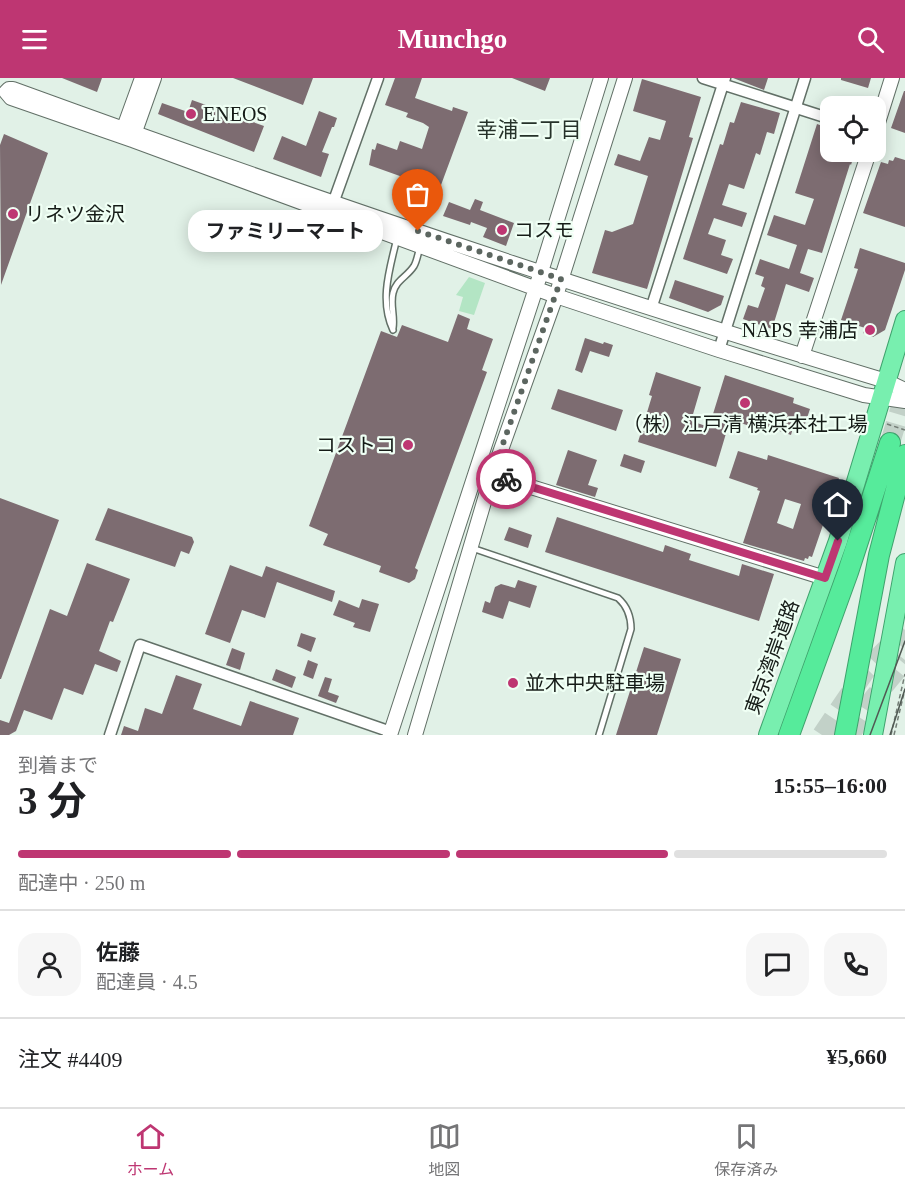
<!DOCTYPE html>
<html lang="ja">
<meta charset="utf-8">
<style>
body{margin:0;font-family:"Times New Roman","Noto Sans JP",serif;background:#f6f6f6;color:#202124;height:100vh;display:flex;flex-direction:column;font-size:22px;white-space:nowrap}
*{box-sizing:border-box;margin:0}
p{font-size:20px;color:#757577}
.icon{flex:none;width:33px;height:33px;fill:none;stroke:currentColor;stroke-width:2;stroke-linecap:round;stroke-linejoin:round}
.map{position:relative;height:657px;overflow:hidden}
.details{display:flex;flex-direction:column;background:#fff;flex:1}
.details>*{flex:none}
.fabs{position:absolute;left:820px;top:18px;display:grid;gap:12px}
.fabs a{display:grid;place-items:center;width:66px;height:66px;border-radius:12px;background:#fff;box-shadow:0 3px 15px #0003;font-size:30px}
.pin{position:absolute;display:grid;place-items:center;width:51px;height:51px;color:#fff;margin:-62px -26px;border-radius:50% 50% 50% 0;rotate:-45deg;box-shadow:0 0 6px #0007}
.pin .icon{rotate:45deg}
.courier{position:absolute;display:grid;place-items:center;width:60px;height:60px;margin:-30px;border:4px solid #be3672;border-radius:50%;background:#fff;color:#222;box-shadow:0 2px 8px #0007}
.bubble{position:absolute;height:42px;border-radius:18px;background:#fff;box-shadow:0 3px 15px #0003;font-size:20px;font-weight:700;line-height:42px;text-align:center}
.head em{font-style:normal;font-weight:700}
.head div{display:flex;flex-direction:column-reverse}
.head{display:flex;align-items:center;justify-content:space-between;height:102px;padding:0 18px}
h1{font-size:39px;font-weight:700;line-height:45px}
.bar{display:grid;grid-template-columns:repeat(4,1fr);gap:9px 6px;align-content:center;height:72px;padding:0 18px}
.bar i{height:8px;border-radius:4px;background:#e0e0e0}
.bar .active{background:#be3672}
.bar p{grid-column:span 4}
.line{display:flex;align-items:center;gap:15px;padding:0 18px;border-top:2px solid #e0e0e0}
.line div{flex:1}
.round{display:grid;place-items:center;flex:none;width:63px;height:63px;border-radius:18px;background:#f6f6f6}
header{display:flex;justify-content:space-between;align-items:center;height:78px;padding:0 18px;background:#be3672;color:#fff;font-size:27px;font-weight:700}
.tabs{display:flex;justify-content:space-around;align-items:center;height:84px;border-top:2px solid #e0e0e0;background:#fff;font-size:16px;color:#757577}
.tabs a{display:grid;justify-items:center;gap:3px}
.tabs .active{color:#be3672}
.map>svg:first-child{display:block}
.green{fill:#b3e5c4}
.building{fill:#7d6c71;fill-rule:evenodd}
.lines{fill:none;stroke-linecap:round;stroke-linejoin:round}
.motorway-tunnel{stroke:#c2d1c8;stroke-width:20;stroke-dasharray:20 10;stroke-linecap:butt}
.service-casing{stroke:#627067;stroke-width:8}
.minor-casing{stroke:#627067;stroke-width:13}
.tertiary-casing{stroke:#627067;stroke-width:16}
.trunk-casing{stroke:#3fa26d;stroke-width:20}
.motorway-casing{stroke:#3fa26d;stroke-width:22}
.path{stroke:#737d76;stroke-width:1.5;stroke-dasharray:4.5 3;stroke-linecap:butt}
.service{stroke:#fff;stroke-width:5}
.minor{stroke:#fff;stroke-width:10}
.tertiary{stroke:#fff;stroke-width:14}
.trunk{stroke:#78efaf;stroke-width:18}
.motorway{stroke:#56eb9b;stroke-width:20}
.tram{stroke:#505953;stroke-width:1.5}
.done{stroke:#5c6660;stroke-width:6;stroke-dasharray:0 10.8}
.route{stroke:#be3672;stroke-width:8}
.poi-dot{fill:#be3672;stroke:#effff4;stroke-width:2}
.labels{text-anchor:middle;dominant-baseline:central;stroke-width:4.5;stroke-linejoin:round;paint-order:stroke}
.poi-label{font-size:20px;fill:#151b17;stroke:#effff4;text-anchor:start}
.street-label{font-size:20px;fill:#151b17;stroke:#effff4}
.neighbourhood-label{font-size:21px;fill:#26322a;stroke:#effff4}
</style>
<header><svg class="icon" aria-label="menu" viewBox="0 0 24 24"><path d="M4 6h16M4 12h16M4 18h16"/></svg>Munchgo<svg class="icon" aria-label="search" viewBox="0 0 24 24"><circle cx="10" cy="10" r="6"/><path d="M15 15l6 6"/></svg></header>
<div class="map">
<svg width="905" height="657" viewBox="0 0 905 657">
<rect width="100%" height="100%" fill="#e1f1e7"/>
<path class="green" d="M469 199 485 205 474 237 459 233 463 219 456 217Z"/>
<path class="building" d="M62 0H102L97 14Z
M233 0H313L303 27Z
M395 0H422L415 20 452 33 453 29 468 34 434 126 432 125 430 129 405 120 411 102 369 87 372 71 375 72 377 65 397 72 400 63 422 71 429 49 423 45 406 39 408 35 385 27Z
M512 0H550L545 13Z
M733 0H768L764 12Z
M841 0H871L868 10 841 2Z
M642 1 701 19 689 59 693 60 647 211 592 195 605 152 612 154 633 146 648 98 614 87 618 76 640 83 649 59 660 62 666 43 633 33Z
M904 13H905V55L891 50Z
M192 22 264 48 254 74 158 36 162 25 188 34Z
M741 24 780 35 774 56 767 54 760 77 756 75 744 111 729 106 722 127 747 135 742 149 714 140 708 156 726 162 721 177 733 181 727 196 683 181 720 66 723 67 730 44 734 45Z
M319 33 337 40 334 49H332L322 74 329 76 321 99 273 81 282 58 306 68Z
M817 46 831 51V74H855L851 87 850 86 822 175 808 171 800 195 814 200 809 214 786 206 772 251 743 241 748 227 758 230 765 210 761 208 764 199 755 196 760 181 789 191 797 167 767 157 774 137 805 147 814 121 795 115Z
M4 56 48 75 1 207 0 67Z
M895 79 905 82V149L863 135 881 84 888 86 889 82 893 83Z
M475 121 483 124 480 132 514 145 506 168 483 159 487 150 471 144 470 147 443 138 449 124 470 132Z
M860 170 905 185V192L885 252 873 259 863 255 865 250 841 242 858 191 854 190Z
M675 202 724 218 721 227 708 234 669 220Z
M458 236 470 241 467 251 493 261 482 292 487 294 415 490 418 492 415 501 409 505 379 494 381 488 323 467 328 456 309 448 381 253 397 259 402 247 448 264Z
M585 260 603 266 604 264 613 267 609 279 590 273 582 295 575 292Z
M656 294 701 309 691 343 709 349 725 297 794 320 793 325 810 331 804 349 794 346 791 357 765 348 764 352 730 342 716 389 638 364 652 318 649 317Z
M558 311 623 332 616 353 551 331Z
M568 372 597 382 588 407 598 410 595 419 556 407Z
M738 373 767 382 768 377 839 400 812 479 809 478 808 481 805 480 804 483 743 465 760 413 757 412 758 410 729 400ZM785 421 801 426 793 451 777 445Z
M624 376 645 383 641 395 620 388Z
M0 420 59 442 1 601H0Z
M108 430 192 459 194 464 189 476 181 473 175 489 95 462Z
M557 439 663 474 665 467 691 476 689 482 739 498 742 486 774 496 759 543 545 474Z
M509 449 532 457 528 470 504 462Z
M87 485 130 501 113 544 110 543 99 573 121 583 117 594 95 586 83 617 64 610 52 642 24 632 16 653 9 657H0V642L9 645 50 531 67 538Z
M230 487 262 499 266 488 335 513 332 524 277 504 265 540 242 532 230 565 205 556Z
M518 502 537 508 530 530 509 523 503 541 482 534 485 523 490 525 495 509 501 506 515 510Z
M362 521 379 526 370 554 353 549 355 545 333 537 339 522 359 530Z
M301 555 316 560 311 574 297 568Z
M644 569 681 581 657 657H616Z
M232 570 245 575 240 592 226 587Z
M308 582 318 586 313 601 303 597Z
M276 591 296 599 292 610 272 602Z
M176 597 202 606 193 631 241 648 250 623 299 640 293 657H121L124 648 138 653 145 630 162 636Z
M325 599 332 601 328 614 339 618 336 625 318 618Z"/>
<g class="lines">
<path class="motorway-tunnel" d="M890 365 905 315
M822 657 866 592 905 552
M850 657 869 626 905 582"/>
<g class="service-casing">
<path id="service" d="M393 250C395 238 390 227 393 215 396 202 407 199 414 188 417 183 418 175 420 169
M393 252C379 222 390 190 397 160
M472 470 618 520C627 528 631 539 631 551L599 657"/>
</g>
<g class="minor-casing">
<path id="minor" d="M703 0 831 41
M331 131 378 0
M651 231 725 0
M719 272 805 0
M110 657 140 567 391 654"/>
</g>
<g class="tertiary-casing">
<path id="tertiary" d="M876 51 892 0
M121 58 142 0
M132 62 154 0
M802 278 869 74
M905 312 886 303C592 215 301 116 13 11H9L6 14 11 20 132 62 556 218 719 272 864 317 905 323
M492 397 825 500
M390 657 536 210 601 0
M415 657 492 397 556 218 625 0"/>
</g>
<g class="trunk-casing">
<path id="trunk" d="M768 657 838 463 905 242
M873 657 905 485"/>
</g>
<g class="motorway-casing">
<path id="motorway" d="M789 657 848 494 890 365
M845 657 879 477 905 377"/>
</g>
<path class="path" d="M887 346 905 352
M891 657 905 596
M894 657 905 611"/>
<use href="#service" class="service"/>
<use href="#minor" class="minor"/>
<use href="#tertiary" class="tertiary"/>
<use href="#trunk" class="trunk"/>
<use href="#motorway" class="motorway"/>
<path class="tram" d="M870 657 905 563
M890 657 905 611"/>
</g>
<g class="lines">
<path class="done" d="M418 153 561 201 492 397 506 401"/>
<path class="route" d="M506 401 825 500 838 463"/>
</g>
<g class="poi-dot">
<circle cx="191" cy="36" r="6"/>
<circle cx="13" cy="136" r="6"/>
<circle cx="502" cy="152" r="6"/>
<circle cx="870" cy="252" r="6"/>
<circle cx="745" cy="325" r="6"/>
<circle cx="408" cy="367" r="6"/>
<circle cx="513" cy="605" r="6"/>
</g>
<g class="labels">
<g class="poi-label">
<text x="203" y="36">ENEOS</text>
<text x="25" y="136">リネツ金沢</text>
<text x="514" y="152">コスモ</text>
<text x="858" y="252" text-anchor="end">NAPS 幸浦店</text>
<text x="745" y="346" text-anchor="middle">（株）江戸清 横浜本社工場</text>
<text x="396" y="367" text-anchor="end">コストコ</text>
<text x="525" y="605">並木中央駐車場</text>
</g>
<g class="street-label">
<text transform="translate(772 579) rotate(-70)">東京湾岸道路</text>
</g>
<g class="neighbourhood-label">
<text x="529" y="52">幸浦二丁目</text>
</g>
</g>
</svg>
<div class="fabs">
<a><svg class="icon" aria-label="locate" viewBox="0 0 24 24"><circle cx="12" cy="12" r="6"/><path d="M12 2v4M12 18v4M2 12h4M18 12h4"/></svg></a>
</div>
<div class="pin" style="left:418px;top:153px;background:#ea580c"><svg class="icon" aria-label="bag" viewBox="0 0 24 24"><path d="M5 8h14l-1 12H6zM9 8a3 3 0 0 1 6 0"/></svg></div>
<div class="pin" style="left:838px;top:463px;background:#1f2937"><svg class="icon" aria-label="home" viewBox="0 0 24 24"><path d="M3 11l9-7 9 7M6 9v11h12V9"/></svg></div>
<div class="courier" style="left:506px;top:401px"><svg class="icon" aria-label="bike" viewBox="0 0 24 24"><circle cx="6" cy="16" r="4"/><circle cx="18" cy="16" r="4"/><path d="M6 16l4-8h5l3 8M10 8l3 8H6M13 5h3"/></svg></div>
<div class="bubble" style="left:188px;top:132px;width:195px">ファミリーマート</div>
</div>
<section class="details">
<div class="head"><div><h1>3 分</h1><p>到着まで</p></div><em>15:55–16:00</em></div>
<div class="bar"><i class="active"></i><i class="active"></i><i class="active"></i><i></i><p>配達中 · 250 m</p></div>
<div class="line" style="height:108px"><a class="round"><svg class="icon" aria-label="person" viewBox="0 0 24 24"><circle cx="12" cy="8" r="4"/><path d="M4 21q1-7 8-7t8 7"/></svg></a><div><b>佐藤</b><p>配達員 · 4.5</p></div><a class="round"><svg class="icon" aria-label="chat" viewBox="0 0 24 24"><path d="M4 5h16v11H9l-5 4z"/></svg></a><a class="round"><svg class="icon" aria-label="phone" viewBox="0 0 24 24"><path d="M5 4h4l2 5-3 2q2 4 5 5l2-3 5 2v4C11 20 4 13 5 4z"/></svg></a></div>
<div class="line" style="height:78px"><div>注文 #4409</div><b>¥5,660</b></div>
</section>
<nav class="tabs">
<a class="active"><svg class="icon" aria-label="home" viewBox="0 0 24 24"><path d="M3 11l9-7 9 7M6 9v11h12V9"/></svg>ホーム</a>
<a><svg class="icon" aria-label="map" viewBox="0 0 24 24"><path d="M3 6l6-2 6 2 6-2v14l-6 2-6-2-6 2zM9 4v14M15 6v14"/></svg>地図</a>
<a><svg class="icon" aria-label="saved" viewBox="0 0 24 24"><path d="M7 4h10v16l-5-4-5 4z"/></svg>保存済み</a>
</nav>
